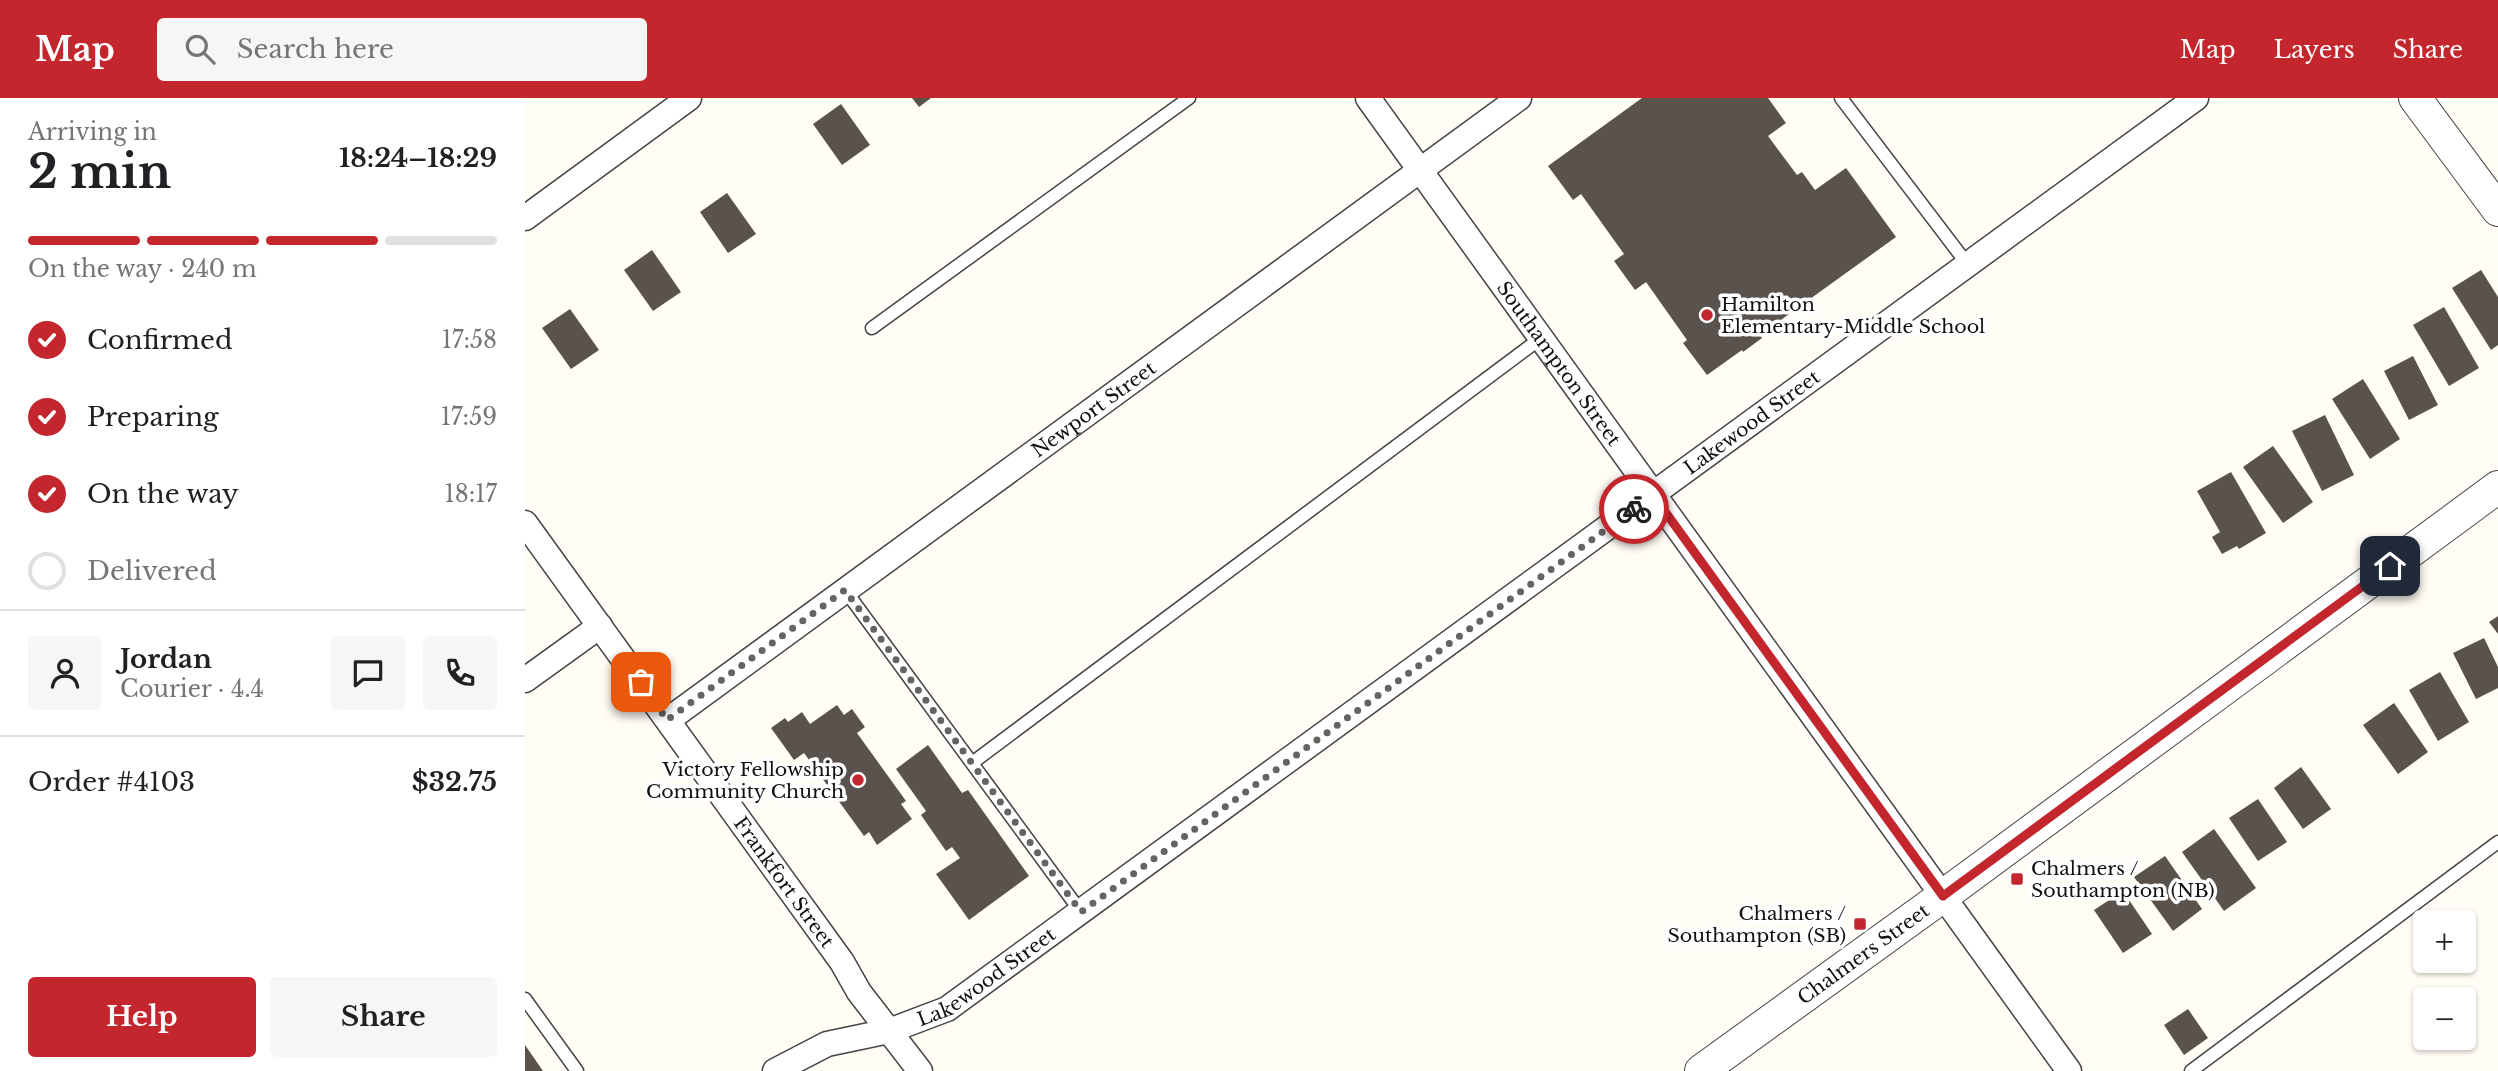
<!DOCTYPE html>
<meta charset="utf-8">
<style>
body{margin:0;font-family:"Libre Baskerville",serif;background:#f6f6f6;color:#202124;height:100vh;display:flex;flex-direction:column;font-size:26px;white-space:nowrap}
*{box-sizing:border-box;margin:0}
p{font-size:23px;color:#757577}
.icon{flex:none;width:38px;height:38px;fill:none;stroke:currentColor;stroke-width:2;stroke-linecap:round;stroke-linejoin:round}
.map{position:relative;flex:1;overflow:hidden}
.side{display:flex;flex-direction:column;background:#fff;width:525px}
.side>*{flex:none}
.fabs{position:absolute;left:1888px;top:812px;display:grid;gap:14px}
.fabs a{display:grid;place-items:center;width:63px;height:63px;border-radius:7px;background:#fff;box-shadow:0 2px 5px #0004;font-size:35px}
.pin{position:absolute;display:grid;place-items:center;width:60px;height:60px;color:#fff;margin:-30px;border-radius:14px;box-shadow:0 4px 10px #0006}
.courier{position:absolute;display:grid;place-items:center;width:70px;height:70px;margin:-35px;border:5px solid #c4262e;border-radius:50%;background:#fff;color:#222;box-shadow:0 2px 9px #0007}
.summary em{font-style:normal;font-weight:700}
.summary div{display:flex;flex-direction:column-reverse}
.summary{display:flex;align-items:center;justify-content:space-between;height:119px;padding:0 28px}
h1{font-size:46px;font-weight:700;line-height:52px}
.bar{display:grid;grid-template-columns:repeat(4,1fr);gap:10px 7px;align-content:center;height:84px;padding:0 28px}
.bar i{height:9px;border-radius:5px;background:#e0e0e0}
.bar .on{background:#c4262e}
.bar p{grid-column:span 4}
.line{display:flex;align-items:center;gap:18px;padding:0 28px;border-top:2px solid #e0e0e0}
.line div{flex:1}
.round{display:grid;place-items:center;flex:none;width:74px;height:74px;border-radius:7px;background:#f6f6f6}
ol{padding:0 28px;list-style:none}
li{display:flex;align-items:center;gap:21px;height:77px}
li p{margin-inline-start:auto}
li .icon{padding:7px;border-radius:50%;background:#c4262e;color:#fff;stroke-width:4}
li:last-child{color:#757577}
li i{width:38px;height:38px;border:4px solid #e0e0e0;border-radius:50%}
.action{display:flex;gap:14px;margin-top:auto;padding:14px 28px}
.action a{flex:1;height:80px;border-radius:7px;background:#c4262e;color:#fff;font-size:28px;font-weight:700;line-height:80px;text-align:center}
.action a+a{background:#f6f6f6;color:#202124}
header{display:flex;align-items:center;gap:42px;box-sizing:border-box;height:98px;padding:0 35px;background:#c4262e;color:#fff}
header strong{font-size:33px}
nav{display:flex;gap:38px;margin-inline-start:auto;font-size:24px}
.search{width:490px;height:63px;background:#f6f6f6;display:flex;align-items:center;gap:18px;box-sizing:border-box;padding:0 24px;border-radius:7px;color:#757577;font-size:26px}
main{display:flex;flex:1;min-height:0}
.map>svg:first-child{display:block}
.building{fill:#5a524d}
.lines{fill:none;stroke-linecap:round;stroke-linejoin:round}
.service-casing{stroke:#444;stroke-width:15}
.minor-casing{stroke:#444;stroke-width:27}
.tertiary-casing{stroke:#444;stroke-width:34}
.service{stroke:#fff;stroke-width:12}
.minor{stroke:#fff;stroke-width:24}
.tertiary{stroke:#fff;stroke-width:32}
.done{stroke:#646461;stroke-width:7;stroke-dasharray:0 12.6}
.route{stroke:#c4262e;stroke-width:9}
.poi-dot{fill:#c4262e;stroke:#fff;stroke-width:2.5}
.labels{text-anchor:middle;dominant-baseline:central;stroke-width:7;stroke-linejoin:round;paint-order:stroke}
.poi-label{font-size:19px;fill:#111;stroke:#fff;text-anchor:start}
.street-label{font-size:19px;fill:#111;stroke:#fff}
</style>
<header>
<strong>Map</strong>
<div class="search"><svg class="icon" aria-label="search" viewBox="0 0 24 24"><circle cx="10" cy="10" r="6"/><path d="M15 15l6 6"/></svg>Search here</div>
<nav><a>Map</a><a>Layers</a><a>Share</a></nav>
</header>
<main>
<section class="side">
<div class="summary"><div><h1>2 min</h1><p>Arriving in</p></div><em>18:24–18:29</em></div>
<div class="bar"><i class="on"></i><i class="on"></i><i class="on"></i><i></i><p>On the way · 240 m</p></div>
<ol>
<li><svg class="icon" aria-label="check" viewBox="0 0 24 24"><path d="M5 12l5 5 9-10"/></svg>Confirmed<p>17:58</p></li>
<li><svg class="icon" aria-label="check" viewBox="0 0 24 24"><path d="M5 12l5 5 9-10"/></svg>Preparing<p>17:59</p></li>
<li><svg class="icon" aria-label="check" viewBox="0 0 24 24"><path d="M5 12l5 5 9-10"/></svg>On the way<p>18:17</p></li>
<li><i></i>Delivered</li>
</ol>
<div class="line" style="height:126px"><a class="round"><svg class="icon" aria-label="person" viewBox="0 0 24 24"><circle cx="12" cy="8" r="4"/><path d="M4 21q1-7 8-7t8 7"/></svg></a><div><b>Jordan</b><p>Courier · 4.4</p></div><a class="round"><svg class="icon" aria-label="chat" viewBox="0 0 24 24"><path d="M4 5h16v11H9l-5 4z"/></svg></a><a class="round"><svg class="icon" aria-label="phone" viewBox="0 0 24 24"><path d="M5 4h4l2 5-3 2q2 4 5 5l2-3 5 2v4C11 20 4 13 5 4z"/></svg></a></div>
<div class="line" style="height:91px"><div>Order #4103</div><b>$32.75</b></div>
<div class="action"><a>Help</a><a>Share</a></div>
</section>
<div class="map">
<svg width="1973" height="973" viewBox="0 0 1973 973">
<rect width="100%" height="100%" fill="#fffdf5"/>
<path class="building" d="M387 0H406L394 9Z
M1117 0H1243L1261 25 1243 38 1272 77 1277 74 1290 92 1321 70 1371 139 1235 237 1237 240 1218 254 1217 252 1182 277 1158 245 1162 242 1121 184 1110 192 1089 163 1099 156 1056 96 1048 102 1023 68Z
M316 6 345 47 317 67 288 26Z
M202 95 231 136 203 155 175 114Z
M127 152 156 194 128 213 99 172Z
M1956 172 1973 199V247L1966 252 1927 190Z
M1919 209 1954 270 1924 288 1888 227Z
M45 211 74 252 46 271 17 230Z
M1888 258 1913 307 1884 322 1859 273Z
M1838 281 1875 341 1845 361 1807 301Z
M1800 317 1829 377 1797 393 1767 333Z
M1748 348 1788 404 1758 425 1718 369Z
M1706 374 1741 435 1714 451 1712 448 1697 456 1687 439 1695 434 1672 393Z
M1973 518V536L1964 524Z
M1959 540 1973 569V590L1951 601 1928 555Z
M1915 574 1944 624 1913 643 1884 592Z
M1869 605 1903 654 1873 676 1838 627Z
M312 607 319 617 327 611 340 629 332 635 381 703 376 706 387 721 352 747 344 734 339 738 279 655 269 662 246 630 260 620 263 624 277 614 285 626Z
M403 647 437 695 443 692 504 778 444 822 411 776 435 760 427 749 421 753 396 717 401 713 371 671Z
M1776 669 1806 711 1778 731 1749 690Z
M1733 701 1762 744 1733 763 1704 720Z
M1689 731 1731 790 1699 813 1657 754Z
M1640 758 1677 811 1648 833 1609 779Z
M1598 793 1627 836 1598 855 1569 812Z
M1663 911 1683 940 1659 957 1639 927Z
M0 947 18 973H0Z"/>
<g class="lines">
<g class="service-casing">
<path id="service" d="M1316 0 1443 167
M347 230 664 0
M320 492 556 814
M447 665 1016 240
M0 901 52 973
M1666 973 1973 744"/>
</g>
<g class="minor-casing">
<g id="minor">
<path id="s1" d="M843 0 1544 973"/>
<path d="M0 120 164 0"/>
<path id="s2" d="M0 425 317 864 334 894 395 973"/>
<path d="M0 582 75 528"/>
<path id="s3" d="M143 622 994 0"/>
<path id="s4" d="M250 973 302 946 364 933 422 911 1671 0"/>
</g>
</g>
<g class="tertiary-casing">
<g id="tertiary">
<path d="M1890 0 1973 112"/>
<path id="s5" d="M1176 973 1418 798 1973 389"/>
</g>
</g>
<use href="#service" class="service"/>
<use href="#minor" class="minor"/>
<use href="#tertiary" class="tertiary"/>
</g>
<g class="lines">
<path class="done" d="M116 584 142 622 320 492 556 814 1109 411"/>
<path class="route" d="M1109 411 1128 397 1418 798 1865 468"/>
</g>
<g class="poi-dot">
<circle cx="1182" cy="217" r="7"/>
<circle cx="333" cy="682" r="7"/>
<rect x="1485" y="774" width="14" height="14" rx="3.5"/>
<rect x="1328" y="819" width="14" height="14" rx="3.5"/>
</g>
<g class="labels">
<g class="poi-label">
<text x="1196" y="206">Hamilton<tspan x="1196" dy="22">Elementary-Middle School</tspan></text>
<text x="319" y="671" text-anchor="end">Victory Fellowship<tspan x="319" dy="22">Community Church</tspan></text>
<text x="1506" y="770">Chalmers /<tspan x="1506" dy="22">Southampton (NB)</tspan></text>
<text x="1321" y="815" text-anchor="end">Chalmers /<tspan x="1321" dy="22">Southampton (SB)</tspan></text>
</g>
<g class="street-label">
<text stroke="none"><textPath href="#s1" startOffset="327">Southampton Street</textPath></text>
<text stroke="none"><textPath href="#s3" startOffset="527">Newport Street</textPath></text>
<text stroke="none"><textPath href="#s4" startOffset="1180">Lakewood Street</textPath></text>
<text stroke="none"><textPath href="#s2" startOffset="443">Frankfort Street</textPath></text>
<text stroke="none"><textPath href="#s5" startOffset="200">Chalmers Street</textPath></text>
<text stroke="none"><textPath href="#s4" startOffset="234">Lakewood Street</textPath></text>
</g>
</g>
</svg>
<div class="fabs">
<a>+</a>
<a>−</a>
</div>
<div class="pin" style="left:116px;top:584px;background:#ea580c"><svg class="icon" aria-label="bag" viewBox="0 0 24 24"><path d="M5 8h14l-1 12H6zM9 8a3 3 0 0 1 6 0"/></svg></div>
<div class="pin" style="left:1865px;top:468px;background:#1f2937"><svg class="icon" aria-label="home" viewBox="0 0 24 24"><path d="M3 11l9-7 9 7M6 9v11h12V9"/></svg></div>
<div class="courier" style="left:1109px;top:411px"><svg class="icon" aria-label="bike" viewBox="0 0 24 24"><circle cx="6" cy="16" r="4"/><circle cx="18" cy="16" r="4"/><path d="M6 16l4-8h5l3 8M10 8l3 8H6M13 5h3"/></svg></div>
</div>
</main>
